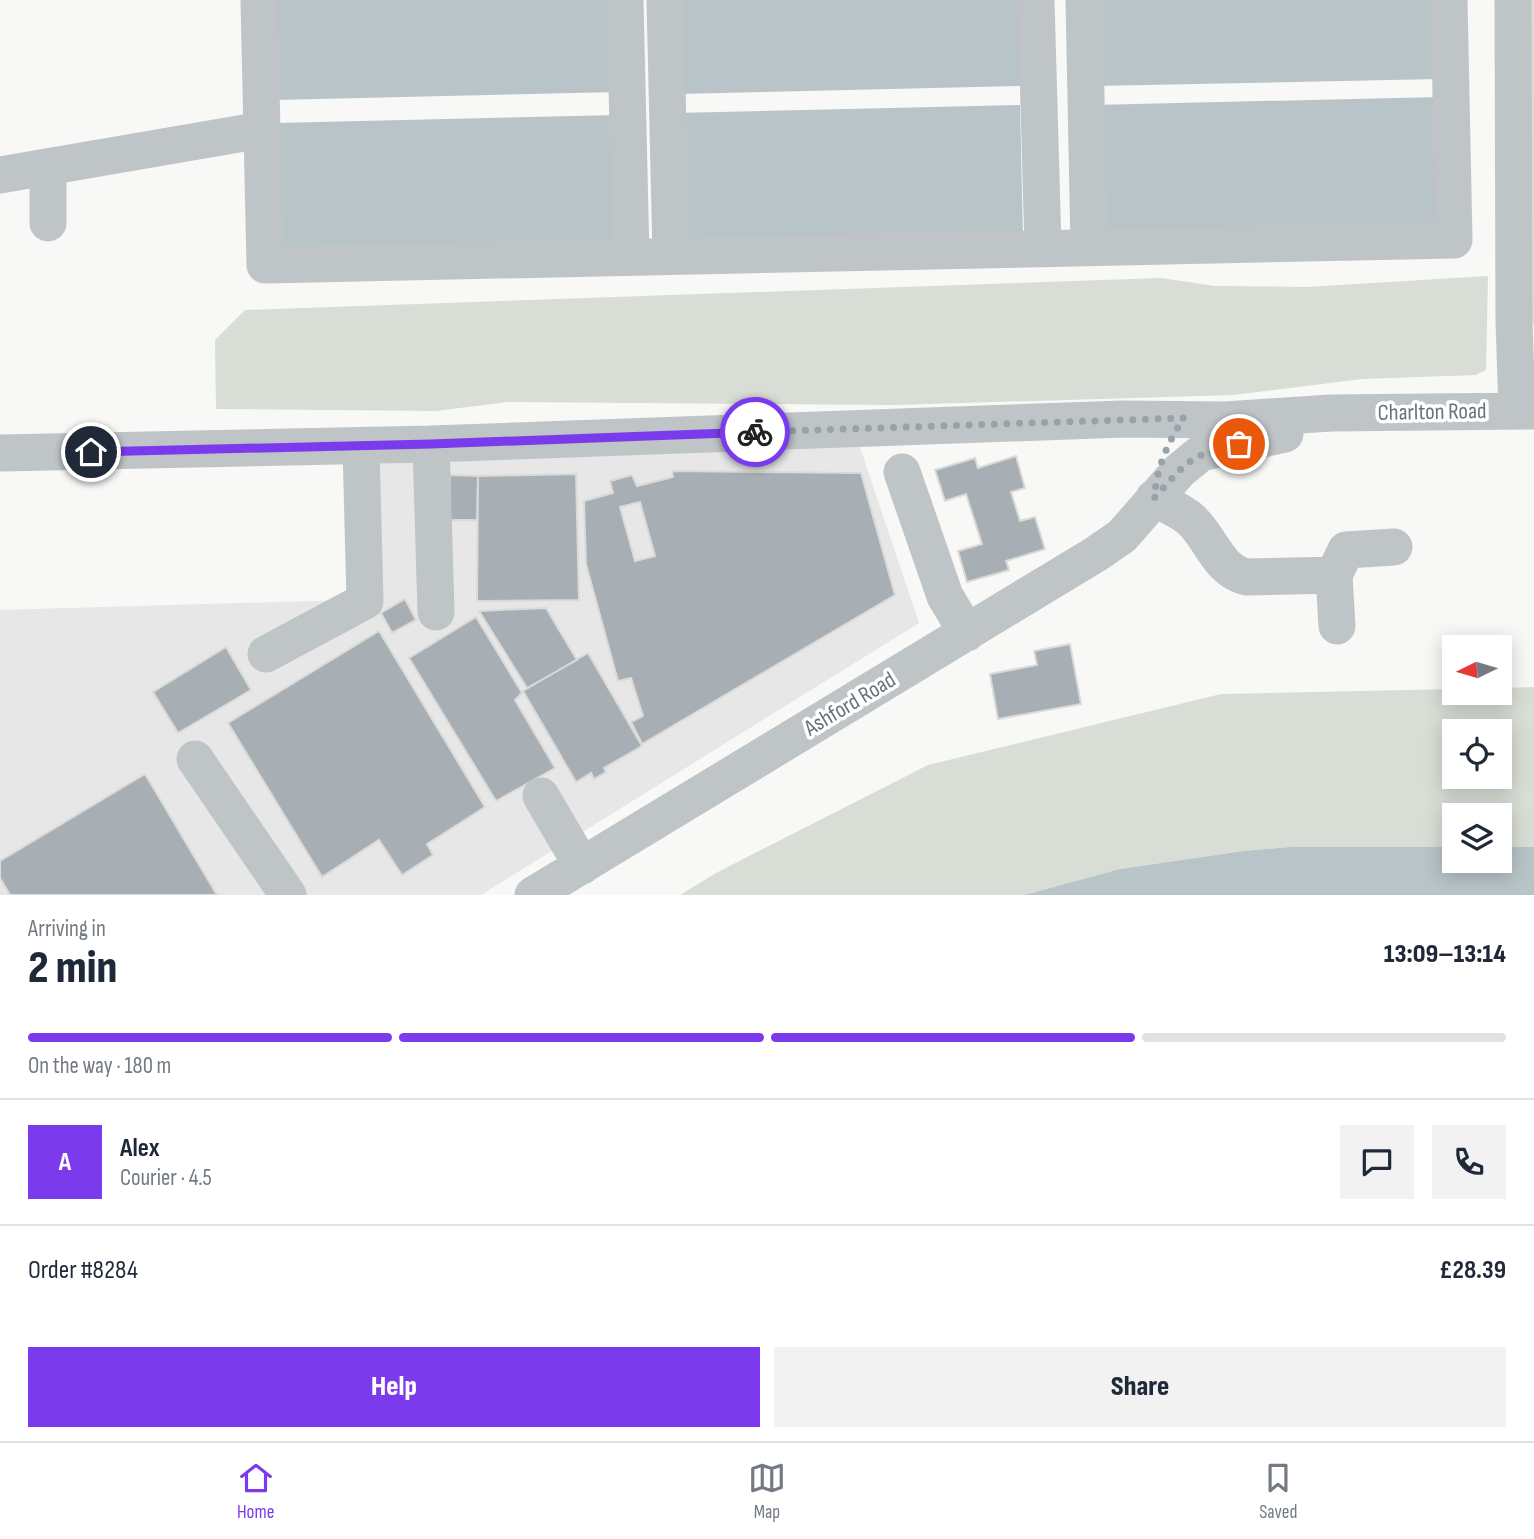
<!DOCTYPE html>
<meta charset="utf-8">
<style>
body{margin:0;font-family:"Sofia Sans Condensed",sans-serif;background:#f2f2f3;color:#1f2937;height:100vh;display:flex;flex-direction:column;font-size:26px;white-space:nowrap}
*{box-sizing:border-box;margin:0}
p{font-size:23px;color:#747a83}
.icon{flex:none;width:38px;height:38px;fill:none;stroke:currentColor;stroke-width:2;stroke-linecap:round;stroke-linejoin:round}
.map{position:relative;height:895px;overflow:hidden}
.details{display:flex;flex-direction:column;background:#fff;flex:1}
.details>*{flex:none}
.needle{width:46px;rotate:265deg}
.fabs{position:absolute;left:1442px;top:635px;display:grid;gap:14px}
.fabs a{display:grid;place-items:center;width:70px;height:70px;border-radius:0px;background:#fff;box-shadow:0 4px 18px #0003;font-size:35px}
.pin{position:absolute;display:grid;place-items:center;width:60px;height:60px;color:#fff;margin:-30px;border:4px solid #fff;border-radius:50%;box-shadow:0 2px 7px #0007}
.courier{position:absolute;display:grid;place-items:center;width:70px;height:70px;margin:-35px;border:5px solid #7c3aed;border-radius:50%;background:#fff;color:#222;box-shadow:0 2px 9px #0007}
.overview em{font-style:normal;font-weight:800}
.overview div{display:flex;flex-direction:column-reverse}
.overview{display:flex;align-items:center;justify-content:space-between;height:119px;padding:0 28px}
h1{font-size:46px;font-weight:800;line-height:52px}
.bar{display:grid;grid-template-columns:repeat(4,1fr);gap:10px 7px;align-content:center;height:84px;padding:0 28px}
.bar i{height:9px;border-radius:5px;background:#e0e1e3}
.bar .on{background:#7c3aed}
.bar p{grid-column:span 4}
.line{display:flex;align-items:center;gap:18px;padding:0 28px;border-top:2px solid #e0e1e3}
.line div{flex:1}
.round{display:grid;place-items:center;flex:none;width:74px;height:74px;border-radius:0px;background:#f2f2f3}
.button{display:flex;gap:14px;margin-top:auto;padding:14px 28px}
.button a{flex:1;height:80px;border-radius:0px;background:#7c3aed;color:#fff;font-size:28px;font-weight:800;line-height:80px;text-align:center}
.button a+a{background:#f2f2f3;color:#1f2937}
.tab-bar{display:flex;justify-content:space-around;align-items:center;height:98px;border-top:2px solid #e0e1e3;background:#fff;font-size:19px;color:#747a83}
.tab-bar a{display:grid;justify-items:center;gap:4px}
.tab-bar .on{color:#7c3aed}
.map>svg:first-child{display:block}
.built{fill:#e6e7e6}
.green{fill:#d8ddd5;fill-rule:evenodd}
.water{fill:#b8c4c7}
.building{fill:#a7afb4;stroke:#dadad8;stroke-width:2;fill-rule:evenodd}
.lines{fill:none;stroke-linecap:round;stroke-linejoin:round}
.minor{stroke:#bfc4c7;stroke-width:37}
.done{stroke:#98a2a8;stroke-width:7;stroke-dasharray:0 12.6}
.route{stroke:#7c3aed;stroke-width:9}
.labels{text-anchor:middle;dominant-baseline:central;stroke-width:7;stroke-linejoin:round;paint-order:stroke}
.street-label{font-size:23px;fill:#65747e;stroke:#fff}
</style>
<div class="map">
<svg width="1534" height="895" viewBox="0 0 1534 895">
<rect width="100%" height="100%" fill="#f8f8f6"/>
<path class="built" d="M860 447 919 623 481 895H0V610L347 600 345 465Z"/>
<path class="green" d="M1523 0H1534V328L1530 310Z
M1488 276 1486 370 1476 375 1362 379 1233 395 895 405 507 402 436 411 216 409 215 340 245 310 1161 278 1215 286 1307 287Z
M1534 687V847H1500V816H1454V847H1290L1242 851 1120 869 1024 895H680L716 873 928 765 1221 694 1454 689V693H1500V688ZM1454 732H1500V777H1454Z"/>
<path class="water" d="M272 0H616L618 92 274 100Z
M675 0H1019L1021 86 677 94Z
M1092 0H1436L1438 79 1094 86Z
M1438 97 1441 228 1097 236 1094 105Z
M1020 105 1023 236 679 244 676 113Z
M620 115 623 246 279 254 276 123Z
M1290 847H1454V861H1500V847H1534V895H1024L1120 869 1243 851Z"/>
<path class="building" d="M1016 456 1025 488 1011 492 1020 521 1035 517 1045 549 1006 561 1009 570 967 582 958 551 982 544 966 494 945 501 935 470 975 458 978 468Z
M672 471 861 473 895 595 642 744 631 722 643 716 631 678 618 681 586 564 584 501 613 493 610 481 632 475 637 486 673 477ZM640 502 655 556 635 561 620 507Z
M576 474 579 600 477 601 478 476Z
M450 475 478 476 477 520H450Z
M405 599 416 620 392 633 381 613Z
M546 608 577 660 527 688 479 611Z
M476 617 522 693 515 700 555 768 496 801 409 658Z
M379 631 485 807 427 844 433 855 402 875 379 840 322 877 228 723Z
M1070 644 1081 704 998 719 990 674 1037 665 1034 651Z
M226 647 251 690 178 733 153 692Z
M588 653 642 746 604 768 606 772 594 779 591 773 576 782 523 691Z
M145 774 217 895H10L0 878V861Z"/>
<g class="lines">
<path class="minor" d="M259 0 265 265 1454 240 1449 0
M625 0 631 257
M665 0 671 256
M1036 0 1043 248
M1084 0 1089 246
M1513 0 1514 321 1517 411
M48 167V223
M0 175 262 130
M431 444 436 612
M0 453 431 444 1123 419 1225 420 1331 413 1534 411
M902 472 945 596 967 633
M1154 498C1165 504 1179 510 1189 518 1211 536 1217 571 1247 577L1334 575 1346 550 1394 547
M1334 575 1337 626
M266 654 365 601 361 446
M195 759 288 895
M541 796 582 866
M533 895 1096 554 1122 536 1179 471 1201 453 1285 434"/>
</g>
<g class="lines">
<path class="done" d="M755 432 1184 418C1167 443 1157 468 1154 498 1186 463 1190 454 1239 444"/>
<path class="route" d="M91 452 431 444 755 432"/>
</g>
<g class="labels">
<g class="street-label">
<text transform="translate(1432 412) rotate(-1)">Charlton Road</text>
<text transform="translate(850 704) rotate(-31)">Ashford Road</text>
</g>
</g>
</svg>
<div class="fabs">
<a><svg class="needle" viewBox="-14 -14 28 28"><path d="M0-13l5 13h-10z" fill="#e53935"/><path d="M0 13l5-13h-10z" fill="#747a83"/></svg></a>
<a><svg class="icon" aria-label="locate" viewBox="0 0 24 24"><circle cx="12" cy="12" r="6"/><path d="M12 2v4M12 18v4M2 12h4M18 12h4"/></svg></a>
<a><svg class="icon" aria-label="layers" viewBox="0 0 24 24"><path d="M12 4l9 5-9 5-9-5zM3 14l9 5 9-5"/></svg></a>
</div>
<div class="pin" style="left:1239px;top:444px;background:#ea580c"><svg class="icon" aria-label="bag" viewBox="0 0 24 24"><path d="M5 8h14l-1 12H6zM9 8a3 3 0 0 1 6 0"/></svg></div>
<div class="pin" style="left:91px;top:452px;background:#1f2937"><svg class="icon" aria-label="home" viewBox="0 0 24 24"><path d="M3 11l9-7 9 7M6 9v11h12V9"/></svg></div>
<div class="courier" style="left:755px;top:432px"><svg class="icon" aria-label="bike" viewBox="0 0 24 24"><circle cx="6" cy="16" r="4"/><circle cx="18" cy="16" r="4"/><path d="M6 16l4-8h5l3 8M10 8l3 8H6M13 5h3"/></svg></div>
</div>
<section class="details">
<div class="overview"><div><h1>2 min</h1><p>Arriving in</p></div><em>13:09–13:14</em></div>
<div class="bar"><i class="on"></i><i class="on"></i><i class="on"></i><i></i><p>On the way · 180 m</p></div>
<div class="line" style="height:126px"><b class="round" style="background:#7c3aed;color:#fff">A</b><div><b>Alex</b><p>Courier · 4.5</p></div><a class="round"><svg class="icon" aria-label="chat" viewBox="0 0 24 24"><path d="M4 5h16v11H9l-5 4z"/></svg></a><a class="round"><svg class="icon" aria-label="phone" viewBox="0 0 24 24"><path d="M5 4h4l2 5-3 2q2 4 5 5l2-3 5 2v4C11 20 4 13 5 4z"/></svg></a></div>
<div class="line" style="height:91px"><div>Order #8284</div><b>£28.39</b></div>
<div class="button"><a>Help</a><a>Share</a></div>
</section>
<nav class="tab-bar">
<a class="on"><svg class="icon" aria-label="home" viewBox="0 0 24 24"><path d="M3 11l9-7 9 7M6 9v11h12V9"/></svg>Home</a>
<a><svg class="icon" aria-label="map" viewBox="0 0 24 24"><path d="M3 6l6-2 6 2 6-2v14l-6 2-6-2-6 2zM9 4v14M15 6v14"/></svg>Map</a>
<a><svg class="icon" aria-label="saved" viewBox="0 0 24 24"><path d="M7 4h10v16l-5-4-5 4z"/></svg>Saved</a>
</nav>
